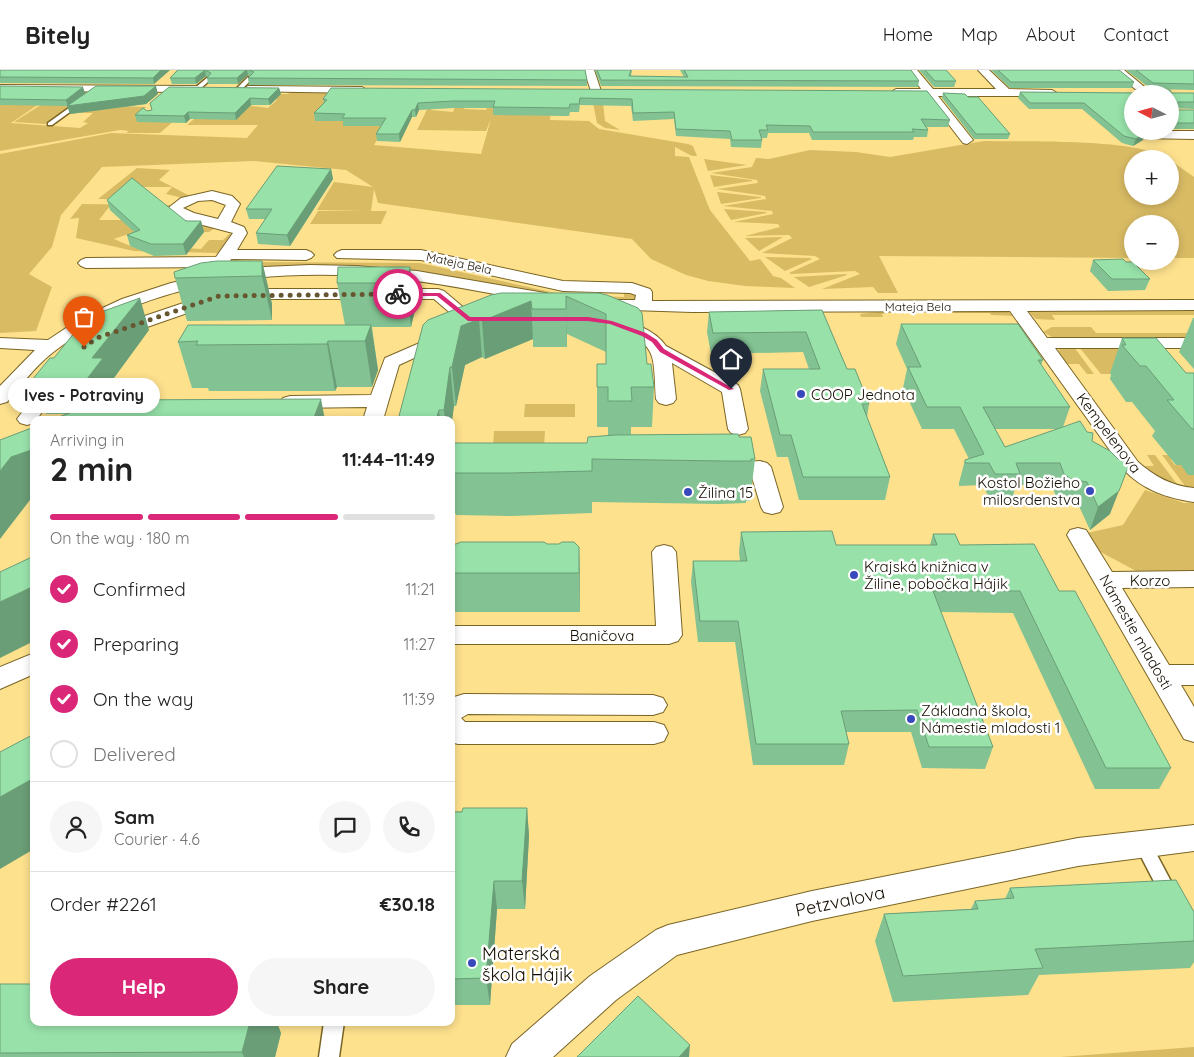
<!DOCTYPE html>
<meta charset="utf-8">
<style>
body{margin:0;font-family:Quicksand,sans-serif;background:#f6f6f6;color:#222;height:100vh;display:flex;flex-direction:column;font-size:19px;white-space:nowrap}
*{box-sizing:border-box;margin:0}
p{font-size:16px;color:#767676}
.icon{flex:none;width:28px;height:28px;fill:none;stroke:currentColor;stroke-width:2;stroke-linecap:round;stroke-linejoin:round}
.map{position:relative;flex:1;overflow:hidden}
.details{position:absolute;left:30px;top:346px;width:425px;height:610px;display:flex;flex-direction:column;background:#fff;border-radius:10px;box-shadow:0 2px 8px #0003}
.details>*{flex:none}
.needle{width:32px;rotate:276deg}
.buttons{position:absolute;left:1124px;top:15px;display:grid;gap:10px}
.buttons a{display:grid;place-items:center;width:55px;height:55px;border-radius:50%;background:#fff;box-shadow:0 2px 8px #0003;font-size:25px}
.pin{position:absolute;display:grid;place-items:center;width:42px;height:42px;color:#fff;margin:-51px -21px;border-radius:50% 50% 50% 0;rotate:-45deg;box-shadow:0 0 5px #0007}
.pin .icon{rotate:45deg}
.courier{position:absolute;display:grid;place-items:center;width:50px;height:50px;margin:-25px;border:4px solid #db2777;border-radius:50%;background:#fff;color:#222;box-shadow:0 1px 6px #0007}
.bubble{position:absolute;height:35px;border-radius:18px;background:#fff;box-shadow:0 2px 8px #0003;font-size:16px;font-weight:700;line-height:35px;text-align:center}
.head em{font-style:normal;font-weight:700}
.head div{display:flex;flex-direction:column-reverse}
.head{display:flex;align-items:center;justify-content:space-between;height:85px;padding:0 20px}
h1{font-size:32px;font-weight:700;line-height:38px}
.bar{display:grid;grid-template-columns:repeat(4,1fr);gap:8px 5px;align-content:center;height:60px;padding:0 20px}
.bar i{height:6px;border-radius:4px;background:#e0e0e0}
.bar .on{background:#db2777}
.bar p{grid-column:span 4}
.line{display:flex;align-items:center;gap:12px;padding:0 20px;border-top:1px solid #e0e0e0}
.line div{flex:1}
.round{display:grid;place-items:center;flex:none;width:52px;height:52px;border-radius:26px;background:#f6f6f6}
ol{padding:0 20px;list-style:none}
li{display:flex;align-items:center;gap:15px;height:55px}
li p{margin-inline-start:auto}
li .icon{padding:5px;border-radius:50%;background:#db2777;color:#fff;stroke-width:4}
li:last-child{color:#767676}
li i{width:28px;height:28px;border:2px solid #e0e0e0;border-radius:50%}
.button{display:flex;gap:10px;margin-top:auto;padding:10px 20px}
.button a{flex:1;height:58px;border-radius:30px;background:#db2777;color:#fff;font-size:20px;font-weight:700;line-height:58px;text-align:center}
.button a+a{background:#f6f6f6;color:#222}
header{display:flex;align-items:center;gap:30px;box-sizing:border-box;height:70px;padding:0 25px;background:#fff;border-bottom:1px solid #e0e0e0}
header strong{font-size:24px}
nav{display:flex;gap:28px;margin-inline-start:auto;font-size:18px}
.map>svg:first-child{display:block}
.green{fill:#d9bb64}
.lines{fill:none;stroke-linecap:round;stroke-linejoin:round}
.service-casing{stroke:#7a6525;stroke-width:3}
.minor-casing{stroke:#7a6525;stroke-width:2}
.service{fill:#fff;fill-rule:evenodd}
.minor{fill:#fff;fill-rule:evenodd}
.wall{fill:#83c292;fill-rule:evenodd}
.shaded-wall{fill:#6a9e77}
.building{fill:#98e2aa;stroke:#6a9e77}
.route{fill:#db2777}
.done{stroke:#665731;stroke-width:5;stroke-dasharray:0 9}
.poi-dot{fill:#3849bc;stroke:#fff;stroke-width:2}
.labels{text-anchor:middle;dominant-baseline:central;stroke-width:5;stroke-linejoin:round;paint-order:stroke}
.far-street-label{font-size:12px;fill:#150d00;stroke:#fff}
.poi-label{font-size:15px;fill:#150d00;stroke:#fff;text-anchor:start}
.street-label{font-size:15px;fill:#150d00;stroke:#fff}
.near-street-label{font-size:18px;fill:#150d00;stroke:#fff}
.near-poi-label{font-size:18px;fill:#150d00;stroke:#fff;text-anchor:start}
</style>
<header>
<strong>Bitely</strong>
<nav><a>Home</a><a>Map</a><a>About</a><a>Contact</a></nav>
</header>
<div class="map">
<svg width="1194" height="987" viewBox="0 0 1194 987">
<rect width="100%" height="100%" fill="#fde18d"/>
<path class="green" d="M61 19 11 53 80 58 88 53 83 52 93 43H68L121 36 146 37 142 41V52H158L208 21 160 63H126L129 61 120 60 0 81V28Z
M74 21H92L45 54 14 52 39 36Z
M291 21H327L326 24H403L374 75 481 84 491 49 486 61 417 60 435 23 431 40 453 42 457 32 465 34 464 39 486 40 489 30 553 22 550 50 589 51 599 59 688 74 693 76 697 86H692L675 77V86L689 87 710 140 750 191 760 189 773 206 781 208 795 218 745 216 708 211 686 205 651 189 632 169 378 133 374 119 371 141H387L381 154H310L318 141H366L317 140 334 112 373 117 346 100 253 91 102 97 61 145 52 177 29 204 52 217 36 261 0 263V84L111 63 247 68 258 55H187L199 45 254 32 251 36 268 38 277 30 275 29 278 24H288Z
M602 23 605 51 620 60 605 58 597 53 593 33Z
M984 71C1024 72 1140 68 1168 89H1132V126H1170V90L1194 107V188H1170V154H1132V188L879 186 898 223H878L873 217 822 219 860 204 855 201 791 204 789 203 820 189 815 186 762 183 792 168 789 165 745 166 780 157 778 154 734 152 773 144 772 141 723 136 766 129 765 126 717 119 758 113 757 110 711 103 752 97 756 88 769 89 810 80 856 82 890 87Z
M704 89 747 95 708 101Z
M137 98 170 100 159 110 190 126 183 128 166 124 172 117H143L119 129H98Z
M710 105 752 110V111L714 117Z
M717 122 761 127V128L721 134Z
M82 134 171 135 169 137V140L109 137 99 150H124L134 162 114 169 135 178 195 151 215 158 209 162H199L185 178 201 179 209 170H223L229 164H233L218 183 134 181 76 168 79 148 70 149Z
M724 139 766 142 767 143 731 150Z
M783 167 759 181 745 168Z
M241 187 238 192 420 193 565 225 624 227V221L637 225 636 229 622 231 563 226 415 202 264 198 230 192Z
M765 187 810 188 812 189 785 201Z
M846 204 847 205 809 217 794 207Z
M1004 240 1016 246 991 245 990 243H888L882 244 883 247H861L860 244 884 241Z
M1194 240V245H1052L1055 250 1036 249 1029 242Z
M1052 257H1091L1096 263H1194V271L1054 268 1043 262Z
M1064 277H1074L1094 304H1087L1079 294H1066L1058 280Z
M1079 277H1126L1110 304H1101Z
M525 334H575V347H524Z
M494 361H545L544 376H493Z
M1147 385H1155L1180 418 1172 416 1140 396H1154Z
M1162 385H1173L1171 390 1175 395H1181L1194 405V420H1188Z
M1145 420 1184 433 1194 432V501H1136L1097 480 1087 463 1123 455Z
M1194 977V987H1060Z"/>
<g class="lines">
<g class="service-casing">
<path id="service" d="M208 7 210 10 199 20H195V18Z
M248 7 253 8 241 20H237V18Z
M80 30 85 31 52 55H48V53Z
M1142 766 1148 768 1175 819 1178 824 1175 829 1169 832 1163 829 1134 773 1136 768Z
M324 952H344L339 987H319Z"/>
</g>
<g class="minor-casing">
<path id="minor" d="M584 0H594L601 21 600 23 596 24 591 21Z
M907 0H917L933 19H996L978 0H989L1009 19 1052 20 1057 23 1052 26H938L973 70 967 74 963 73 926 25 892 24 891 22 896 19H921Z
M1113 0H1124L1153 24H1141Z
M0 15 197 16 202 19 197 22 0 21Z
M248 16 362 17 367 20 362 23 244 21 243 19Z
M1143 61H1194V69L1139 68 1137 65Z
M212 121 232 126 240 134 231 152 244 157 247 163 237 180H306L311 182 314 185 311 188 306 190 231 189 228 197 223 199 217 197 86 198 81 196 78 193 81 190 86 188 216 187 233 163 184 150 167 139 181 128ZM212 130 226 135 218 149 194 143 183 138 198 131Z
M342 180H421L563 211 632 213 650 219 652 222V231L1194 230V240L1027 241 1047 268H1194V278H1055L1138 392C1155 407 1172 416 1194 418V432C1167 428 1143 420 1124 400L1010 241 692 242 601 239 595 238 593 234 595 230H635L636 225 630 223 563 221 421 190 337 188 334 185 337 182Z
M310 195 356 196 417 201 545 223 551 225 553 228 551 231 545 233C496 225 448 214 400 209 283 197 152 207 56 280 37 294 22 314 7 332L0 334V316L35 280 0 278V268L48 270 81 248 122 229 171 213 217 203 264 197Z
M234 219H438L444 221 477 249 474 253H462L434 229H234L222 231 124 265 118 266 112 265 109 261 112 257 213 223Z
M614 248C633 253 654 259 666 276L738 315 740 319 748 359 745 363 738 365 731 363 728 359 722 322 672 293 676 329 673 333 666 335 659 333 656 329C653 279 658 275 608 257L605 253 608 249Z
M445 262 451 263 454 267 451 271 399 295 383 350H363L367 337 290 338 283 336 280 332 283 328 290 326 371 325 385 288Z
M60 301 67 303 69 307 36 350H34V353L27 355 20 353 17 349 20 345 53 303Z
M760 391 767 393 771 397 783 437 780 442 772 444 764 442 761 437 751 404H723L716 402 712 398 716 394Z
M1078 458 1086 460 1112 502 1194 501V517L1122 518 1169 595H1194V615H1181L1194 637V672L1184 669 1067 465 1070 460Z
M664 475 672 477 676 482 682 565 678 571 669 574H451V556H656L652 482 656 477Z
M34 583V604L0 619V597Z
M464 624 653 625 663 628 667 635 663 642 653 645 468 644 461 648 465 652H654L664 655 668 663 664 671 654 674H458L451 672V628Z
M1194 755V781L1078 796 812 851 677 885 616 930 553 987H506L512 974 590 906 656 860 668 855 812 821 1078 768Z"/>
</g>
<use href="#service" class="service"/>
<use href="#minor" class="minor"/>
</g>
<path class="wall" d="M0 0H170L154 14 0 13Z
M177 0H585L587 10V16L249 15 248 8 250 6 248 5 238 14H208L207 8 208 7 206 6 196 14H172L170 8Z
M595 0H632L631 6 684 7 680 0H911L919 11 918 17 601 16Z
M919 0H946L956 11 954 17H934Z
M991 0H1119L1134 12 1132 18H1010Z
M1126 0H1194V20L1151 19Z
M0 16 85 23 158 24 146 34 70 44 67 36 0 35Z
M279 18 281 24 270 35H251L236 50 190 49 186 53 137 52 135 45 152 40 150 33Z
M927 21 950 50 948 57H927L928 60 927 67H914L913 70H812L809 63H768L767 68H761L762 70 761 78 731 77 730 69 676 66 674 49 633 51 631 36 580 35 579 42H570L569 46 493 45V38H454L419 40 416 47H412L400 72 377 71 376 64 381 56H343V51H315L314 43 324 33 323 29Z
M1020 22 1194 23V39L1171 38 1172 40H1194V59H1170V24L1132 61H1140L1139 62 1143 70 1133 76 1122 73 1082 39H1029L1018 28Z
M943 23 968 27 1010 64 1008 69H974L942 28Z
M331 99 333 109 290 176 258 174 256 163 265 149H249L246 139Z
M107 130 186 151H201L204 162 186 185 154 186 130 176 127 165 134 162 110 140Z
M1093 190 1126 192 1150 209 1145 220 1108 221 1090 201Z
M262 191 272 234V250L187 251 175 208Z
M410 197 415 240 411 257H372L378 300 372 317H337L335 321H209L208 318H192L178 272 345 255 337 213Z
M598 223 647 294 654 317 652 357H631V365L739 367 755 389 750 431H746V433L720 434 592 432V443L512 446 456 445 455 443H451V373H587L608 365V357H597V294H606V282L567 264V277H533V269L485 289 482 287 465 295 456 336H454L451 350H398L491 225Z
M822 240 847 299 869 334 867 347 890 407 885 430H799L788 387H777L760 321 763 299H809L803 282 711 284 707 262 709 242Z
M1193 248H1194V299L1179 282Z
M901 254 1043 290 1041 295 1070 337 1063 357 1092 371 1110 444 1090 460 1078 434 1063 431 1056 427 1052 415H1016L1013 426H988L983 415 959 416V413L965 390 969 389 954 359H922L903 318 907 299 896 274ZM995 359H1059L1005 377Z
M149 260 111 312 114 321 108 331 67 344H46L32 310 54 288Z
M1122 268 1186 303H1194V405H1188L1181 395H1176L1152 366 1155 361 1132 332H1126L1110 309 1111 305 1110 303Z
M741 462 836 475H930L933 464 960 475 1059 521 1171 698 1159 719H1095L1013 543 941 542 993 677 985 699 922 698 911 662H846L849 674 844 695H753L735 572H698L691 512 693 491H740L739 482Z
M451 474H547L579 477 580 542H451Z
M527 738 529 766 525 839H497L490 935H451V742Z
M1010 818 1194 871V892L1190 898 1039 905 1028 925 893 932 875 871 884 844 971 839 975 831 1005 829Z
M0 914 281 963 275 987H0Z"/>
<path class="shaded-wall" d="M161 0H170L154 14 153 8Z
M205 0 206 6 196 14 195 8Z
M246 0H247L248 5 238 14 237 8Z
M156 16 158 24 146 34 70 44 66 30 83 17 85 23Z
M279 18 281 24 270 35 268 29Z
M250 28 251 35 236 50 235 43Z
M418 33 419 40 416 47 415 40Z
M412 40V47L400 72 399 64Z
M188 42 190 49 186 53 184 46Z
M1145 63 1143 70 1133 76 1136 69Z
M331 99 333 109 290 176 287 165Z
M201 151 204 162 186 185 183 174Z
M262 191 272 234V250L262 206Z
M410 197 415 240 411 257 406 213Z
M566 226 567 264V277Z
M140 228 149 260 111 312 114 321 99 344 87 309 92 288Z
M531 231 533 269 485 289 482 251Z
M479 249 482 287 465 295 456 336 452 297 461 256Z
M371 255 378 300 372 317 365 271Z
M328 271 337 317 335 321 327 274Z
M450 297 454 336 451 360V350H445L444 340Z
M321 329 325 350H313Z
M439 340 440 350H436Z
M34 379V428L30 430 0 469V401L11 387Z
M1119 421 1110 444 1090 460 1098 437Z
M579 477 580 516V542L579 503Z
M34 516V571L0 588V532Z
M34 708V779L0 799V727Z
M527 738 529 766 525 839 522 811Z
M494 811 497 839 490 935 486 908Z
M250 952H277L281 963 275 987H244L242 982Z
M690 975 689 987H679Z"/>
<path class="building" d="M0 0H161L153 8 0 7Z
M178 0H205L195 8H170Z
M205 0H246L237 8H207L211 3Z
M249 0H585L587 10 248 8 254 2Z
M597 0H631L629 6 688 7 684 0H911L919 11 601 10Z
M925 0H946L956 11H935Z
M998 0H1119L1134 12H1011Z
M1136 0H1194V14L1153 13Z
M0 16 83 17 66 30 0 29Z
M96 16H156L144 26 67 36Z
M169 17 279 18 268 29 250 28 235 43 188 42 184 46 135 45 143 38 147 41 152 40 150 33Z
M331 18 927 21 950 50 921 49 928 60 912 59 914 62H813L810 56 766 55 768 60H759L762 70H732L730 61 676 59 674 42 633 43 632 29 580 28 579 34H570L569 38 493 37 495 31H453L418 33 415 40H412L399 64H376L386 48H342L345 44 314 43 327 30 323 29Z
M1136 20H1170L1172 23H1194V32H1172L1170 38 1172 40H1194V53H1170V24H1132V61H1139L1140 62 1145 63 1136 69 1124 66 1084 33H1030L1020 22 1134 23Z
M943 23 965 24 968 27H978L1010 64H976Z
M277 96 331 99 287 165 256 163 272 139H246Z
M132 108 186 151H201L183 174H151L127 165 140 160 107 130Z
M1123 189 1126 192H1133L1150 209H1112L1093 190Z
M217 191H262V206L175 208 174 202 201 193Z
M338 197H410L406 213H337Z
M501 223H598L607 225 638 238 642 243 647 294H651L654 317H631L632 331H608V317H597V294H606V244L566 226V239H532L531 231 482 251 479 249 461 256 452 297H450L444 340H439L436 350H398L423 255 428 250 491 225Z
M140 228 92 288H103L87 309 32 310 50 288H54L87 247Z
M822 240 847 299H855L869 334H862L890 407H803L791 365H780L763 299H820L806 262 713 263 709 242Z
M901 254H1018L1043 290H1038L1070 337H983L1005 377 1080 351 1087 362 1093 363 1092 371 1110 381 1118 389 1130 392 1119 421 1098 437 1087 412 1071 409 1064 404 1060 393H1016L1020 404H995L989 393H965V390L984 384 960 337H927L908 297H921Z
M188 255H371L365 271H328L327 274 196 275 198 271 178 272Z
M1122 268H1156L1186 303H1194V359H1192L1167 330H1174L1146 296H1140L1122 275H1126Z
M321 329 313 350H51L96 333 109 330Z
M34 357V379L11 387 0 401V370Z
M738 364 739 367H751L755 389H751V391H724L592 389V401L510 403H451V373H587L588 367 615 365Z
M832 461 836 475H937L933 464H955L960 475 1034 474 1059 521H1075L1171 698H1106L1020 521H933L993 677H929L917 640 841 641 849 674H756L738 551H700L693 491H747L741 462Z
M461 472H544L547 474H559L562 472H574L579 477V503H451V474H456Z
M34 486V516L0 532V502Z
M34 664V708L0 727V682Z
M463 738H527L522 811H494L486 908 451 909V742H462Z
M1176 810 1194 842V871L1035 879 1043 898 903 906 884 844 978 839 975 831 1014 828 1010 818Z
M0 914H34V952H250L242 982 0 983Z
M638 926 690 975 679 987H577Z"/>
<path class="route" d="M398 223H440L470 247H588L612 251 646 263 657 270 664 279 734 319 729 320 660 282 652 272 642 266 610 254 588 251H468L437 226H396Z"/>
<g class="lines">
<path class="done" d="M84 277 97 268 219 226 398 224"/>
</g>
<g class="poi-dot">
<circle cx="801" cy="324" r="5"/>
<circle cx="1090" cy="421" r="5"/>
<circle cx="688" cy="422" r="5"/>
<circle cx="854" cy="505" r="5"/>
<circle cx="911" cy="649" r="5"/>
<circle cx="472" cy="893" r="5"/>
</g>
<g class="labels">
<g class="far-street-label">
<text transform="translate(459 193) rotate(12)">Mateja Bela</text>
<text x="918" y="236">Mateja Bela</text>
</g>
<g class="poi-label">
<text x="811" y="324">COOP Jednota</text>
<text x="1080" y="412" text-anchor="end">Kostol Božieho<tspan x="1080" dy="17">milosrdenstva</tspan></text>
<text x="698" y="422">Žilina 15</text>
<text x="864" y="496">Krajská knižnica v<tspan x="864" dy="17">Žiline, pobočka Hájik</tspan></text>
<text x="921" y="640">Základná škola,<tspan x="921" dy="17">Námestie mladosti 1</tspan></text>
</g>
<g class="street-label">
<text transform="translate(1109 363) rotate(53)">Kempelenova</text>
<text x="1150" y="510">Korzo</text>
<text transform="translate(1136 562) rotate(60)">Námestie mladosti</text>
<text x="602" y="565">Baničova</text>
</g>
<g class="near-street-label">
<text transform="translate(840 831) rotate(-12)">Petzvalova</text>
</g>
<g class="near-poi-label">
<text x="482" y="883">Materská<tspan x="482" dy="21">škola Hájik</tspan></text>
</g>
</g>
</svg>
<div class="buttons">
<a><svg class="needle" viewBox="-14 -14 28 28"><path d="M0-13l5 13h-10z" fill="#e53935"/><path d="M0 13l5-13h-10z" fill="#767676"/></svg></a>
<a>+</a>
<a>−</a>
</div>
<div class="pin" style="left:84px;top:277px;background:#ea580c"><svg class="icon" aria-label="bag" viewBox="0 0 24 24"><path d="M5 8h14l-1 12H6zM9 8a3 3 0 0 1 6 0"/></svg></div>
<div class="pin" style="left:731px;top:319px;background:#1f2937"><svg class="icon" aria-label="home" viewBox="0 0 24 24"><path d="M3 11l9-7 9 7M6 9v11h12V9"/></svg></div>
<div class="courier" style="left:398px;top:224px"><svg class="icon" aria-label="bike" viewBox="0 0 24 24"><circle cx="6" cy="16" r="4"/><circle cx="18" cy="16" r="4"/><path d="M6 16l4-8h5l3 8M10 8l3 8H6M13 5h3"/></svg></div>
<div class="bubble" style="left:8px;top:308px;width:152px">Ives - Potraviny</div>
<section class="details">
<div class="head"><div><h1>2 min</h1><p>Arriving in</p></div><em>11:44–11:49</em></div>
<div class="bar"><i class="on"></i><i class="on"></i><i class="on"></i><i></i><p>On the way · 180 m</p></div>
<ol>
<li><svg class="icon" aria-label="check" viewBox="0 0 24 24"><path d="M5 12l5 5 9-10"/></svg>Confirmed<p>11:21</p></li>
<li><svg class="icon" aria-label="check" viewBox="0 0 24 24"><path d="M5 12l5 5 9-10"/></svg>Preparing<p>11:27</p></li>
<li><svg class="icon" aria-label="check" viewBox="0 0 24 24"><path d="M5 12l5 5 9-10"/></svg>On the way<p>11:39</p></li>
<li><i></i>Delivered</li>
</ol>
<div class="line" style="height:90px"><a class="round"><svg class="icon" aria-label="person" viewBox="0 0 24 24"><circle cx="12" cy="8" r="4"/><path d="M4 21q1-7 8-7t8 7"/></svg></a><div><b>Sam</b><p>Courier · 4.6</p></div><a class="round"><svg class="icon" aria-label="chat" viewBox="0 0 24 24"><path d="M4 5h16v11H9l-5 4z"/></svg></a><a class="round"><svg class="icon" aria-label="phone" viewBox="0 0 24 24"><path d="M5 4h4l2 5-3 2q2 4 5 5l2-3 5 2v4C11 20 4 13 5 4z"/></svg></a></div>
<div class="line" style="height:65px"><div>Order #2261</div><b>€30.18</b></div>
<div class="button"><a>Help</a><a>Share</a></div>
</section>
</div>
